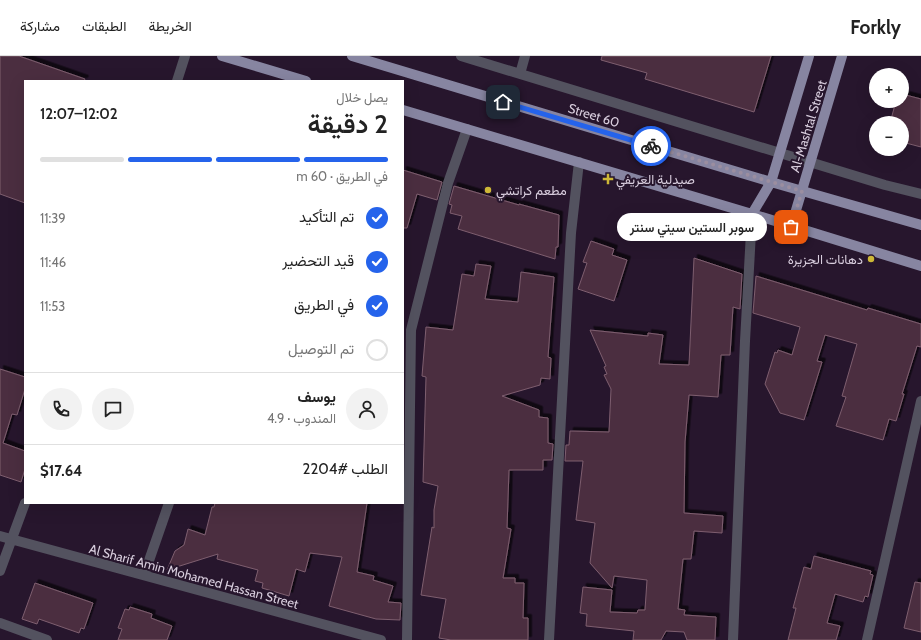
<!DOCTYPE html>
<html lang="ar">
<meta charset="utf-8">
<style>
body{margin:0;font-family:Cabin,Vazirmatn,sans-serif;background:#f2f2f2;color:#222;direction:rtl;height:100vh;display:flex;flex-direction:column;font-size:15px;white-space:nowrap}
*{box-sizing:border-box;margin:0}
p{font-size:13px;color:#767676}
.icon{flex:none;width:22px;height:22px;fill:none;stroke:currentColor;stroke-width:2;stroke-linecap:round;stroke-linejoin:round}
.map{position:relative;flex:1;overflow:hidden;direction:ltr}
.sheet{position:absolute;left:24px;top:24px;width:380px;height:424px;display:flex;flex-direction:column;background:#fff;border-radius:0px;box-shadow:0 4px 16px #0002;direction:rtl}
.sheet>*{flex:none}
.fabs{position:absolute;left:869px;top:12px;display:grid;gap:8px}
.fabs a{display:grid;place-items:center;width:40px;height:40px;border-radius:50%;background:#fff;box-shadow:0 4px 16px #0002;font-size:20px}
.pin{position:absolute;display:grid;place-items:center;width:34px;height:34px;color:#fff;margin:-17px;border-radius:8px;box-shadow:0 2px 6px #0006}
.courier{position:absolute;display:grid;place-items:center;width:40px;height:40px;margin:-20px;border:3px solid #2563eb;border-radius:50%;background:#fff;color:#222;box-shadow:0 1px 5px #0007}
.bubble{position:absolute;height:28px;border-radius:14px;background:#fff;box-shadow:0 4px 16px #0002;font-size:13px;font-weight:600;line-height:28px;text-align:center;direction:rtl}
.overview em{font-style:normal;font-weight:600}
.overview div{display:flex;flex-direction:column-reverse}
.overview{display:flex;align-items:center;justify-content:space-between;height:68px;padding:0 16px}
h1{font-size:26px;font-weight:600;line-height:30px}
.bar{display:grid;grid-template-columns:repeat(4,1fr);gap:6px 4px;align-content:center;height:48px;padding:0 16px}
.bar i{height:5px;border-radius:3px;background:#e0e0e0}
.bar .current{background:#2563eb}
.bar p{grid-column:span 4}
.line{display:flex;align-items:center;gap:10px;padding:0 16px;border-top:1px solid #e0e0e0}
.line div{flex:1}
.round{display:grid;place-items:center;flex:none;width:42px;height:42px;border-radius:21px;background:#f2f2f2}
ol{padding:0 16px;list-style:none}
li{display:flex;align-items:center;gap:12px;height:44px}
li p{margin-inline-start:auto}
li .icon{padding:4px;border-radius:50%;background:#2563eb;color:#fff;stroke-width:4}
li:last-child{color:#767676}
li i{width:22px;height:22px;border:2px solid #e0e0e0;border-radius:50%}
header{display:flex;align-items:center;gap:24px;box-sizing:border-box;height:56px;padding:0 20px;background:#fff;border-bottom:1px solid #e0e0e0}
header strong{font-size:19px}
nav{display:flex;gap:22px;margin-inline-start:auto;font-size:14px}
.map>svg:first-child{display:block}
.building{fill:#4c2f40;stroke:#7e5e6f;filter:url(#shadow)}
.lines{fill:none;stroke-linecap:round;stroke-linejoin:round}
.minor{stroke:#53525f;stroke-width:10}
.major{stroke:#8785a1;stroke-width:10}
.done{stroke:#9b8ea0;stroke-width:4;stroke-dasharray:0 7.2}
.route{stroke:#2563eb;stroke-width:5}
.poi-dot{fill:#ceb837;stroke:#27162d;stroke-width:1.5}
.labels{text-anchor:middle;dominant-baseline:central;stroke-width:4;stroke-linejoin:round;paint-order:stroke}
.street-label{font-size:13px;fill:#d9cede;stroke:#27162d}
.poi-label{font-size:13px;fill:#d9cede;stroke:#27162d;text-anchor:start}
</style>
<header>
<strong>Forkly</strong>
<nav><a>الخريطة</a><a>الطبقات</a><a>مشاركة</a></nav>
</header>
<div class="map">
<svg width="921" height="584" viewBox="0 0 921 584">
<defs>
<filter id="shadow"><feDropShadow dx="3.5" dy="-3.5" stdDeviation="0" flood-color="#0009"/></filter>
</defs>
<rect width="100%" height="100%" fill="#27162d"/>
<path class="building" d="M0 0H19L85 23 84 25H25V147L0 138Z
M602 0H771L754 56 645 23 647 17 601 4Z
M902 38 921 43V91L902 86V67H890L896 45H902Z
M403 114 442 126 437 144 417 138 407 172H403Z
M454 130 519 149V148L559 159 558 191H556L555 203 458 173 462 160 450 157 452 149 449 148Z
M591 185 614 193 612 199 627 204 614 245 578 233 587 207 583 206Z
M694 202 742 218 740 253 733 251 730 299H721L718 341 689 339 685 386 684 457 723 460 722 477 694 475 691 503H683L678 553 685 554 684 559 716 561 715 584H687L684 576 666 575 661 584H633L634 575 586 570 587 558 580 557 583 531 612 534 610 556 637 557 638 554H645L647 524 614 520 612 532 590 507 595 467 576 464 583 405H565L566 389H569L570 375 609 376 611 333 604 319 607 318 604 311 606 310 590 274 648 280V277L663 279 659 308 689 309Z
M476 208 491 210 485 243 518 246 521 216 554 221 548 301 551 302 550 323 541 322 540 329 502 340 539 354V361L548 362V387L553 388 552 404H543V414H509L507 472 511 473 503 522H515V527H524L523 562H528V584H451L439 582 446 543 421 539 432 471 434 472V454L438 430 423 426 426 321 422 320 426 271 453 274 462 218 474 220Z
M756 220 867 254 868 252 921 268V291L917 290 902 338H904L896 365 889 363 883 384 836 370 846 341 842 340 857 288 825 279 817 305 822 306 804 364 780 357 765 328 775 296 777 297 778 294 792 299 800 271 753 257Z
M0 313 25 321V333L17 359 12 358 3 387 25 395V413L21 426 0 419Z
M215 447H367L357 516 374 520 373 524 393 530 388 546 401 547 400 564 376 563 329 550 342 501 310 497 305 516 296 513 289 540 262 532 263 527 255 525 258 514 217 503 218 498 167 514 175 495 184 489 188 473 205 479 212 451H214Z
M814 500 871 515 870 518 873 519 868 541 865 540 863 546 835 538 827 567 840 570 836 584H788L796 552H793L804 511 811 513Z
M915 526 921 527V576L904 572Z
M35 527 93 547 84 573 81 572 79 577 39 563 37 568 22 563Z
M130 551 152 558 151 562 172 570 167 584H118L122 573 118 572 125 553 129 554Z"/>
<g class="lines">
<path class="minor" d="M461 0 885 129 921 138
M520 18 525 0
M177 25 185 0
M0 480 381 584
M0 515 25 447
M144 519 169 447
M0 567 47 584
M407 584 411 274 448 127 467 73
M549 584 571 177 579 106
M733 584 745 285 752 158
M867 584 921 345"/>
<path class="major" d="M222 0 306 25
M352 0 771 126 921 169
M403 54 752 158 921 210
M752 158 771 126 809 0
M791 171 842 0"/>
</g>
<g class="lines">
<path class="done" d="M651 90 802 135 791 171"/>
<path class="route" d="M503 46 651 90"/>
</g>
<g class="poi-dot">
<path d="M606 117h4v4h4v4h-4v4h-4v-4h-4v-4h4z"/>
<circle cx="488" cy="134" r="4"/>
<circle cx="871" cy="203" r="4"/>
</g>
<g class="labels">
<g class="street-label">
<text transform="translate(594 59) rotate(17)">Street 60</text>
<text transform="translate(808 70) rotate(-73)">Al-Mashtal Street</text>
<text transform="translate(194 520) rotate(15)">Al Sharif Amin Mohamed Hassan Street</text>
</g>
<g class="poi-label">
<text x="616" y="123">صيدلية العريفي</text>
<text x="496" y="134">مطعم كراتشي</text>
<text x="863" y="203" text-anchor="end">دهانات الجزيرة</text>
</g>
</g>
</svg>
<div class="fabs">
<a>+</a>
<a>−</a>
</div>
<div class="pin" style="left:791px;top:171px;background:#ea580c"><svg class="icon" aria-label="bag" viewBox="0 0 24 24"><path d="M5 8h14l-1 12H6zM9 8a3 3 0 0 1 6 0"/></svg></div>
<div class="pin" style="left:503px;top:46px;background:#1f2937"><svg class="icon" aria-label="home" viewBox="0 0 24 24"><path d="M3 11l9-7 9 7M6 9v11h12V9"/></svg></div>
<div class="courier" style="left:651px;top:90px"><svg class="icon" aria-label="bike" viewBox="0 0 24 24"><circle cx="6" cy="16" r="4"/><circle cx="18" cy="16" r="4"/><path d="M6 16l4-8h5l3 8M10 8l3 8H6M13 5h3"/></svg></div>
<div class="bubble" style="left:617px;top:157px;width:150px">سوبر الستين سيتي سنتر</div>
<section class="sheet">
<div class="overview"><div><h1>2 دقيقة</h1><p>يصل خلال</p></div><em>12:02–12:07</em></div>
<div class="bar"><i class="current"></i><i class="current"></i><i class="current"></i><i></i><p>في الطريق · 60 m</p></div>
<ol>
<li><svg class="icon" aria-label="check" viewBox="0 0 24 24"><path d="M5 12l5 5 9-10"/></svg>تم التأكيد<p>11:39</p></li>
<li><svg class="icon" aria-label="check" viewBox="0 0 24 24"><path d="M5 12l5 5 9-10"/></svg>قيد التحضير<p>11:46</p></li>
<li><svg class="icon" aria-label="check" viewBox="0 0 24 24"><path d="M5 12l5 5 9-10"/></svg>في الطريق<p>11:53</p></li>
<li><i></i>تم التوصيل</li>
</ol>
<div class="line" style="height:72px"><a class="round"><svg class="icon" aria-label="person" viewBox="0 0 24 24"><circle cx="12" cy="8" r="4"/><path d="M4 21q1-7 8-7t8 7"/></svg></a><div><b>يوسف</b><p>المندوب · 4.9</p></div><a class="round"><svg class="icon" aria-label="chat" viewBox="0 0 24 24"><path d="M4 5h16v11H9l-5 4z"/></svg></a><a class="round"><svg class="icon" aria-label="phone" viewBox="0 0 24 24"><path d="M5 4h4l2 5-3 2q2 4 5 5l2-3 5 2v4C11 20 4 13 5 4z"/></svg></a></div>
<div class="line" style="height:52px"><div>الطلب #2204</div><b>$17.64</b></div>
</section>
</div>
